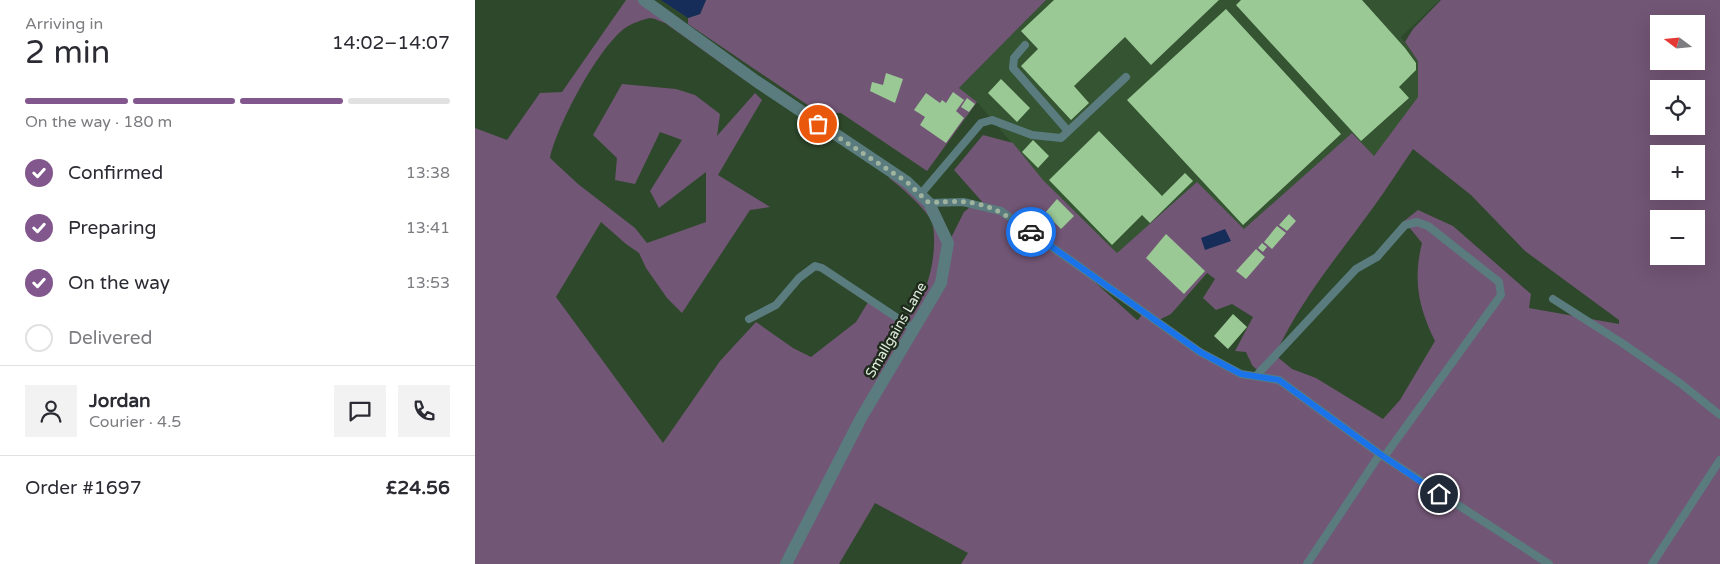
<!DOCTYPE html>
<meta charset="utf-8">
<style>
body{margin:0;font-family:"Varela Round",sans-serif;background:#f2f2f3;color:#2b2b33;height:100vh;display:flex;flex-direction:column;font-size:19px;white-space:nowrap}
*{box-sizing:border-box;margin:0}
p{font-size:16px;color:#7c7c81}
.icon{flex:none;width:28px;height:28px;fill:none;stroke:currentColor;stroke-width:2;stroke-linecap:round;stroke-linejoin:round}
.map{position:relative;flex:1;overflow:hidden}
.details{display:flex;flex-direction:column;background:#fff;width:475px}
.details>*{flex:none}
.needle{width:32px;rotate:286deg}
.tools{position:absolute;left:1175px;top:15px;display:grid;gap:10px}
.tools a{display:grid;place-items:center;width:55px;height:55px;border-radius:0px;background:#fff;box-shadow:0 5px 20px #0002;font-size:25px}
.pin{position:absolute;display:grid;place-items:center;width:42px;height:42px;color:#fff;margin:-21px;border:2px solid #fff;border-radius:50%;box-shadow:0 1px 5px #0007}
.courier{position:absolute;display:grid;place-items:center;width:50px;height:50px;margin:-25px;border:4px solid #1a73e8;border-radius:50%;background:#fff;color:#222;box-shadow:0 1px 6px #0007}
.summary em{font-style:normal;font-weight:600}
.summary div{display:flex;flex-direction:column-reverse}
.summary{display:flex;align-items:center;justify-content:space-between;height:85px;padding:0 25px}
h1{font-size:32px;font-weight:600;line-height:38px}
.bar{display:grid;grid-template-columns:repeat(4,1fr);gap:8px 5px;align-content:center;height:60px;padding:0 25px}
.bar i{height:6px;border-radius:4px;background:#e1e1e2}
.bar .selected{background:#82578d}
.bar p{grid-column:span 4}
.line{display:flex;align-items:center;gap:12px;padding:0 25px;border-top:1px solid #e1e1e2}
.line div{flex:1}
.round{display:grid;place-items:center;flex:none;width:52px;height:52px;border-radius:0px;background:#f2f2f3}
ol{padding:0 25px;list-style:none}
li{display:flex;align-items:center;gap:15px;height:55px}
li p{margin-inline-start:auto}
li .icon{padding:5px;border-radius:50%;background:#82578d;color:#fff;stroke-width:4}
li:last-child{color:#7c7c81}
li i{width:28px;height:28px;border:2px solid #e1e1e2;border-radius:50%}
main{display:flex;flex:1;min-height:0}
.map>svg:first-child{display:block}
.built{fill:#345432}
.green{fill:#725675;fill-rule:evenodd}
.water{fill:#162d5a}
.building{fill:#9bc996}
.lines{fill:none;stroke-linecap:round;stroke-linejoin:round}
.lane{stroke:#5a7c7f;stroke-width:8}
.street{stroke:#5a7c7f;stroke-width:12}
.done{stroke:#a0b39e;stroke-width:5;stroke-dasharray:0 9}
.route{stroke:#1a73e8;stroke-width:6}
.labels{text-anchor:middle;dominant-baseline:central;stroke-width:5;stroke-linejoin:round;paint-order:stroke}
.street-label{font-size:14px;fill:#deeddc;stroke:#1f2a1d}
</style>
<main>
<section class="details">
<div class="summary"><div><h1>2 min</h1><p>Arriving in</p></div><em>14:02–14:07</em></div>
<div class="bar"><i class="selected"></i><i class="selected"></i><i class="selected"></i><i></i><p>On the way · 180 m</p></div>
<ol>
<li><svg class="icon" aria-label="check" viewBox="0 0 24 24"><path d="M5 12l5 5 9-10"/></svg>Confirmed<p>13:38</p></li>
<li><svg class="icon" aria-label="check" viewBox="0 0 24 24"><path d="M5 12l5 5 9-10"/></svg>Preparing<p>13:41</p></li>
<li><svg class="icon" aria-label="check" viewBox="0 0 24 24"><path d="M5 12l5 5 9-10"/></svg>On the way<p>13:53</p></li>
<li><i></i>Delivered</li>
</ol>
<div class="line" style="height:90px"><a class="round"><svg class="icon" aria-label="person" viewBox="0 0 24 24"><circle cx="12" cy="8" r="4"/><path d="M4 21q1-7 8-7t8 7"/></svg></a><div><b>Jordan</b><p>Courier · 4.5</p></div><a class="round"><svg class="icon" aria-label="chat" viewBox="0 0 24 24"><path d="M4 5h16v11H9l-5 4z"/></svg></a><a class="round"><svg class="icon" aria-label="phone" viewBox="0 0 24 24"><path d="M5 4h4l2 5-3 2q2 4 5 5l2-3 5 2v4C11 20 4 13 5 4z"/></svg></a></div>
<div class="line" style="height:65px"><div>Order #1697</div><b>£24.56</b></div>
</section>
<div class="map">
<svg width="1245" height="564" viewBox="0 0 1245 564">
<rect width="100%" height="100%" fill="#2e482b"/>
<path class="built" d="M571 0H965L926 37 943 61 944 97 899 157 877 134 769 229 722 183 642 253 568 180 502 102 484 88Z"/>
<path class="green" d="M151 0H170L275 84 190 23C186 22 180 18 175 18 169 19 155 24 150 28 123 48 82 125 75 158L103 184 160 228 172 243 231 222V172L184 208 175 191 207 140 185 132 160 184 140 180 142 158 118 135 147 84 201 89 220 95 245 114 242 136 280 93 287 100 243 175 295 207 275 210 207 313 192 298 171 268 164 253 151 244 126 222 81 297 188 443 245 361 281 322 318 348 336 357 381 322 395 299 425 319C431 315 438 310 442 304 456 285 463 244 457 222 453 211 424 185 414 178L418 173 432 182 474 242 489 212 500 203 510 205 479 170 508 135 538 143 568 180 642 253 722 182 769 229 877 133 899 156 943 97V61L930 42 938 29 966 0H1245V564H486L493 553 400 503 364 564H0V128L32 140 65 93 87 92ZM1184 24H1221V61H1184ZM1184 89H1221V126H1184ZM938 149 996 195 1050 251 1144 320V324L1054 308 1056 294 978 226 943 210 929 221 947 243C938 280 943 306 960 341L925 400 908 419 841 378 817 369 800 355C825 301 862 257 897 209 911 190 924 169 938 149ZM1184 154H1221V191H1184ZM1184 219H1221V256H1184ZM604 268 668 313 663 320H662ZM732 273 740 279 728 298 741 310 757 304 778 317 760 351 771 352 777 365 784 372 766 374 682 321 696 314Z
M231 0H571L484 88 502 102 452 171 366 113 343 112 213 24V18L225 14Z"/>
<path class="water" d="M186 0H231L225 14 213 18Z
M750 229 756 241 730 250 726 238Z"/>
<path class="building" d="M579 0H744L676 65 650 37 599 86 614 103 596 120 546 66 563 49 546 31Z
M766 0H887L930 48 941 63V70L924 87 934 98 886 141 761 5Z
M751 9 866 134 768 225 652 100Z
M411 73 428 79 420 103 395 91 397 82 408 85Z
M526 79 555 108 542 122 513 93Z
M478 92 489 100 481 111 489 118 471 143 445 125 450 117 439 110 451 93 465 103 467 100 471 103Z
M492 98 500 104 494 112 486 107Z
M624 131 687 196 710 173 718 181 675 223 667 215 637 245 574 180Z
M558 140 574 156 563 168 547 152Z
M582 199 599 216 586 229 570 213Z
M814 214 821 221 812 231 804 225Z
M802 226 811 233 797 249 789 242Z
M691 234 730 271 709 294 671 258Z
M787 243 792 247 788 252 783 248Z
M781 249 790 257 771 279 761 271Z
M758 314 772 327 753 349 739 336Z"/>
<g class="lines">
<path class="lane" d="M550 45 539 58 538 68 593 131
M445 195 506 123 517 120 557 135 586 138 651 77
M454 203 488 202 526 211 725 352 766 374 804 380 905 454 832 564
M1078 299 1147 343 1205 383 1245 415
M274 319 301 305 324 278 340 266 347 268 439 329
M781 376 881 269 902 257 930 225 942 222 953 226 1024 282 1026 295 909 457
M906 455 1074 564
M1177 564 1245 460"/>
<path class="street" d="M169 0 281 81 432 182 454 203 473 243 466 283 386 418 311 564"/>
</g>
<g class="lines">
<path class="done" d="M343 124 432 182 454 203C502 198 518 205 556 232"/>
<path class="route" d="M556 232 725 352 766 374 804 380 905 454 964 494"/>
</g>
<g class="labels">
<g class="street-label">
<text transform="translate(421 330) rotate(-60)">Smallgains Lane</text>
</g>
</g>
</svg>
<div class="tools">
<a><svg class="needle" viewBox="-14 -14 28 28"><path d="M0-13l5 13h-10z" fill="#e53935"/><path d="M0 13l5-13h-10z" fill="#7c7c81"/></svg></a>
<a><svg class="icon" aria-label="locate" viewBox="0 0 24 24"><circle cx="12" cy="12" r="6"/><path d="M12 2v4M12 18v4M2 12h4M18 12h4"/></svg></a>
<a>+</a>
<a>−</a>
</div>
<div class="pin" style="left:343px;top:124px;background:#ea580c"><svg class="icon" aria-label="bag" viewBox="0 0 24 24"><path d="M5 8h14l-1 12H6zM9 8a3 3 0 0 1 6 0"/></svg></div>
<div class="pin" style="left:964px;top:494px;background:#1f2937"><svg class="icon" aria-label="home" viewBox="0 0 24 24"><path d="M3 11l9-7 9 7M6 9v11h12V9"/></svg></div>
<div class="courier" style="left:556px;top:232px"><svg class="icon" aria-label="car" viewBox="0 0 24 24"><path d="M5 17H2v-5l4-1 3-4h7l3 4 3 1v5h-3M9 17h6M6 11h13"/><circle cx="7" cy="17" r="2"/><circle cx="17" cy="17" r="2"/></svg></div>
</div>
</main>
